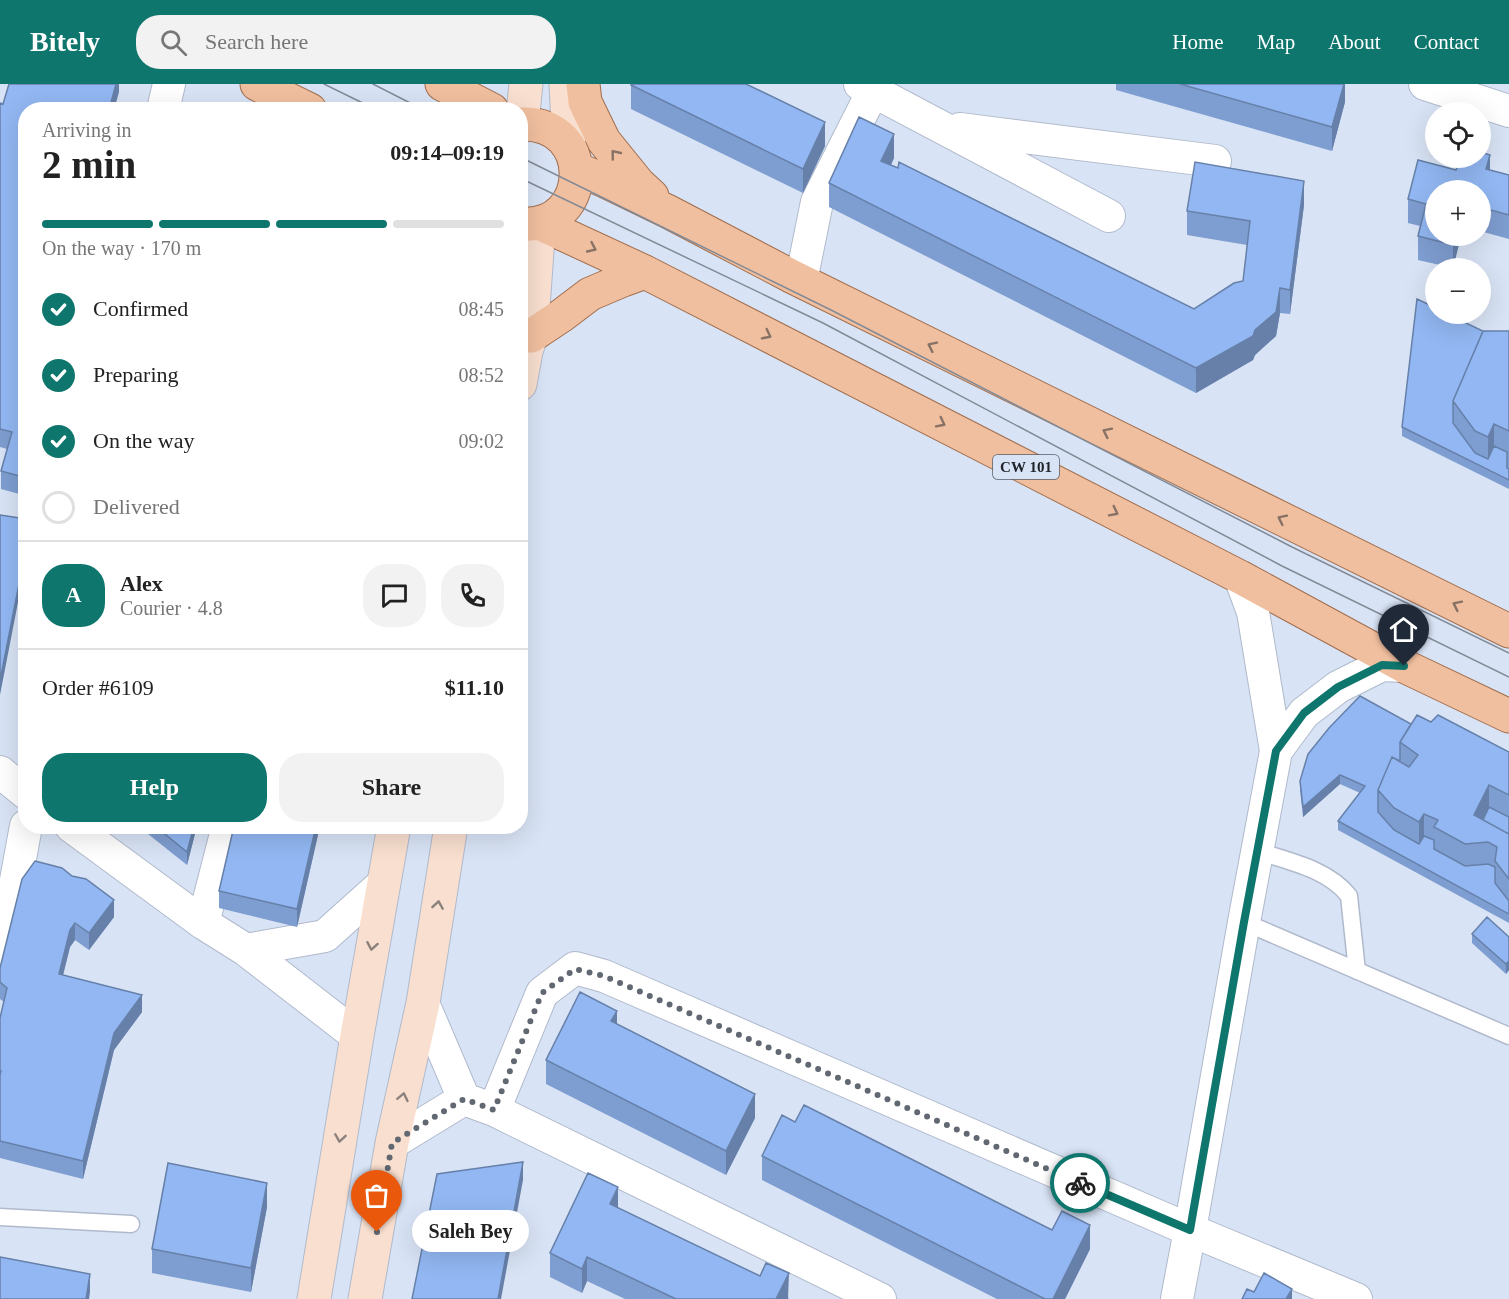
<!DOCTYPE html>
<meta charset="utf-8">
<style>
body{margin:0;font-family:"Times New Roman",serif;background:#f2f2f2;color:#222;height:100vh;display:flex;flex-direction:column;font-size:22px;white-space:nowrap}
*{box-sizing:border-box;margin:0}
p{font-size:20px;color:#767676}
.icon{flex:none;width:33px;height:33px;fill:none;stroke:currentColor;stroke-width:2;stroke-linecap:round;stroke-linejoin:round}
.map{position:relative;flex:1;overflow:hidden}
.sheet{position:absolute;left:18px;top:18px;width:510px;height:732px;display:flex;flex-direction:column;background:#fff;border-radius:24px;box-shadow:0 6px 24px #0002}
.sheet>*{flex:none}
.tools{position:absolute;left:1425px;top:18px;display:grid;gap:12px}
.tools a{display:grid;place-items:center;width:66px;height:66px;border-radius:50%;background:#fff;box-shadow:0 6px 24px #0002;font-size:30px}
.pin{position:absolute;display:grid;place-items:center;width:51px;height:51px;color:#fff;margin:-62px -26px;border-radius:50% 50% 50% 0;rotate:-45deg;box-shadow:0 0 6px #0007}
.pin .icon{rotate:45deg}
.courier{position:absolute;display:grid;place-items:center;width:60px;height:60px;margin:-30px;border:4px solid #0f766e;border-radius:50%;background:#fff;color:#222;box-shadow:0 2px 8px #0007}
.bubble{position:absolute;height:42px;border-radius:21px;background:#fff;box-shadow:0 6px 24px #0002;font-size:20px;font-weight:600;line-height:42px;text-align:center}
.head em{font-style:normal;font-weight:600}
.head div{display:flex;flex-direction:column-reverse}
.head{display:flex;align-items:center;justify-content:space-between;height:102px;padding:0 24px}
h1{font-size:39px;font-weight:600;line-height:45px}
.bar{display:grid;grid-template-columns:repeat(4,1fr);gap:9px 6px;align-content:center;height:72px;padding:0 24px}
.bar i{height:8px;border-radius:4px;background:#e0e0e0}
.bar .current{background:#0f766e}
.bar p{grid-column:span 4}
.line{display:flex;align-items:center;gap:15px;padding:0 24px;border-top:2px solid #e0e0e0}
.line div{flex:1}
.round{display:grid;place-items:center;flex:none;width:63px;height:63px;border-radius:24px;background:#f2f2f2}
ol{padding:0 24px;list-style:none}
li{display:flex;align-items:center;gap:18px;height:66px}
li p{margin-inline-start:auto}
li .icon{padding:6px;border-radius:50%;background:#0f766e;color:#fff;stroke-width:4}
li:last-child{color:#767676}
li i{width:33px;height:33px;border:3px solid #e0e0e0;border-radius:50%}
.button{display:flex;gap:12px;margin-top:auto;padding:12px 24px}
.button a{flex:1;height:69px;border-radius:24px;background:#0f766e;color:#fff;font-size:24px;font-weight:600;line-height:69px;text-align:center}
.button a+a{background:#f2f2f2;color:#222}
header{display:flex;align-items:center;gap:36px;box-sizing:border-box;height:84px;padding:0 30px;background:#0f766e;color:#fff}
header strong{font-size:28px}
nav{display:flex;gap:33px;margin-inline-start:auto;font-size:21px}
.search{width:420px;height:54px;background:#f2f2f2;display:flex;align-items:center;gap:15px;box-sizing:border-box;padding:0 21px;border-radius:24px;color:#767676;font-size:22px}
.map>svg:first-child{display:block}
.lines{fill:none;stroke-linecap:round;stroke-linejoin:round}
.service-casing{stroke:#b0bacc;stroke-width:19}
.minor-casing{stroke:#b0bacc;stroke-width:34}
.secondary-casing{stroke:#b0bacc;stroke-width:35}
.primary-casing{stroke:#a16e4d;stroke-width:35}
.service{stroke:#fff;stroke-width:16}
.minor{stroke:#fff;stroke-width:32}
.secondary{stroke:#f8dfcf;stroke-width:33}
.primary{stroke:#f0bf9f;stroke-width:33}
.tram{stroke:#828a96;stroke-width:1.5}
.wall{fill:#7e9dd0}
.shaded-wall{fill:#6680a9}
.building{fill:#92b7f2;stroke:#6680a9;stroke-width:1.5}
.oneway{stroke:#887265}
.oneway2{stroke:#8c827d}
.done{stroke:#616872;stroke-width:6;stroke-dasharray:0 10.8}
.route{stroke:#0f766e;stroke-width:8}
.labels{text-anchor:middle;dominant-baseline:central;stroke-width:4.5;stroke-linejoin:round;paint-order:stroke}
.shield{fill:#d8e3f5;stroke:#585e68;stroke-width:1.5}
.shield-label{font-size:15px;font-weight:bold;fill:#21252b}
</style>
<header>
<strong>Bitely</strong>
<div class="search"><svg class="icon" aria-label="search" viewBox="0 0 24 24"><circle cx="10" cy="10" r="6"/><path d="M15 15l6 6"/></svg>Search here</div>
<nav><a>Home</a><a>Map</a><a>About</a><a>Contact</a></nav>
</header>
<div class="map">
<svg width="1509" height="1215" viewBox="0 0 1509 1215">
<rect width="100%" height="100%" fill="#d8e3f5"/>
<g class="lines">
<g class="service-casing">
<path id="service" d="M1257 767C1288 777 1328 785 1349 812L1357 887
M1244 838 1509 952
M0 1133 131 1140"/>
</g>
<g class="minor-casing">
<path id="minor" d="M860 0 1109 132
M1425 0 1509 27
M163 26 169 0
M960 45 1215 77
M801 197 817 118 873 7
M1240 493 1253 528 1276 667 1304 629 1338 603 1382 581 1404 582
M0 688 26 709
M71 742 203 839 246 866 357 952
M203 839 228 742
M246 866 325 852 383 800
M0 883 26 742
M423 919 464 1015 494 1026 880 1215
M494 1026 542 909 575 884 604 892 1190 1146 1356 1215
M392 1059 464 1015
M1177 1215 1190 1146 1244 838 1276 667"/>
</g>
<g class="secondary-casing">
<path id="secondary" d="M566 0 569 63
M522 39 526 0
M520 300 526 267 531 252 539 139
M314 1215 357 952 394 742
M365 1215 392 1059 423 919 451 742"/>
</g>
<g class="primary-casing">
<path id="primary" d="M257 0 310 26
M442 0 492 26
M583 0 585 18 604 57 638 99 652 112
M520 40C597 37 592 145 522 140
M577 85 605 97 669 128 791 192 1509 547
M539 139 645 188 1240 493 1404 582 1509 632
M531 252 561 232 590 210 623 196 645 188"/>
</g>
<use href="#service" class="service"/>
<use href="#minor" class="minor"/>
<use href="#secondary" class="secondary"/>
<use href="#primary" class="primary"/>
<path class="tram" d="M324 0 377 26
M373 0 424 26
M520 73 831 226 1292 463 1509 569
M520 94 823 239 1282 482 1509 593"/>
</g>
<path class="wall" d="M119 0V8L26 26V400L23 411 1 405V387L7 365 0 363V19L3 20Z
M631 0 825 62 803 109 631 25Z
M1116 0H1345V18L1332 67 1116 6Z
M894 74 891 81 1194 225 1243 197 1247 161 1187 151V127L1304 121 1290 230 1280 229 1276 252 1255 271 1253 276 1196 309 829 123V99Z
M1490 86 1509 91V155L1480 147V106H1436L1461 152 1453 184 1418 176V152L1420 142 1408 139V115Z
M1483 247H1509V405L1402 352V343Z
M1431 638 1509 668V839L1338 746V737L1360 709 1340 700 1303 733 1300 706V697L1411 640Z
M138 742H197L187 781Z
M320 742 297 843 219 824V807Z
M72 792 114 833 89 866 75 856 70 863 63 891 142 928 114 966 83 1095 0 1074V934L4 918 0 915V884Z
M1472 850 1509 853V886L1506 890 1472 859Z
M617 940 755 1034 726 1091 546 1000V976Z
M795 1038 1052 1146 1090 1165 1065 1215H997L762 1096V1072Z
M267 1123 251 1208 152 1189V1165Z
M618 1124 789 1214 788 1215H625L587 1197 582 1209 550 1193V1169Z"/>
<path class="shaded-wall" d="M116 0H119V8L114 26H109Z
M1344 0H1345V18L1332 67V43Z
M825 38V62L803 109V85Z
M894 50V74L881 101V77Z
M1490 71V95L1486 85Z
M1304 97V121L1290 230V206Z
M1455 152H1461L1453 184V161Z
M1280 204V229L1276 252 1255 271 1253 276 1196 309V284L1255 246Z
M1494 340V371L1488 384V353Z
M26 383V400L23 411V393Z
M26 464V477L0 611V597Z
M1340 691V700L1303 733V723Z
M1489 701V732L1477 755 1474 731Z
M1424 730V761L1419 769V738Z
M194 742H197L187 781V768Z
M316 742H320L297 843V825Z
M114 816V833L89 866V849Z
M75 839V856L70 863 59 907V890L70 846Z
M1509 877V886L1506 890V880Z
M142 911V928L114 966 83 1095V1077L114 949Z
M617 927V951L611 937Z
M755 1010V1034L726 1091V1067Z
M523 1078V1096L501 1215H498Z
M267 1099V1123L251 1208V1184Z
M618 1103V1127L610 1120Z
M1090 1141V1165L1065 1215H1053Z
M587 1173V1197L582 1209V1185Z
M789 1189 788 1215H776Z
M90 1190V1208L89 1215H86Z
M1292 1205V1215H1286Z"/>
<path class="building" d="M9 0H116L109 26H26V383L23 393 1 387 12 348 0 345V19L3 20Z
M631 0H746L825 38 803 85 631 1Z
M1180 0H1344L1332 43Z
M859 33 894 50 881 77 898 84 899 78 1194 225 1234 199 1243 197 1250 137 1187 127 1195 78 1304 97 1290 206 1280 204 1276 228 1255 246 1253 252 1196 284 829 99Z
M1480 68 1490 71 1486 85 1509 91V131L1480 123V106H1436V152H1455L1453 161 1418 152 1426 120 1408 115 1418 76 1456 86 1460 74H1480Z
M1417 215 1436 224V230H1447L1483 247 1453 317V339L1475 369 1488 375 1494 362 1507 368V384L1509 385V396L1402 343Z
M1483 247H1509V347L1494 340 1488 353 1475 347 1453 317Z
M0 431 26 435V464L0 597Z
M1360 612 1411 640 1400 658V677L1392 673 1378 706V728L1394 746 1419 760 1424 752 1434 756V765L1465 782 1488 780 1495 783V799L1509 817V830L1338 737 1365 702 1340 691 1303 723 1300 697 1308 670 1329 644Z
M1417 631 1431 638 1438 631 1509 668V711L1489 701 1474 731 1509 750V795L1495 777 1497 763 1488 758 1465 760 1434 743 1438 736 1424 730 1419 738 1394 724 1378 706 1392 673 1409 683 1418 671 1400 658Z
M1489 723 1509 733V750L1483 736Z
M155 742H194L187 768Z
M234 742H316L297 825 219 807Z
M35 777 62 784 72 792 86 795 114 816 89 849 75 839 70 846 59 890 142 911 114 949 83 1077 0 1057V991L1 987H0V934L7 904 0 898V884L22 795Z
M1487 833 1509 853V877L1506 880 1472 850Z
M580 908 617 927 611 937 755 1010 726 1067 546 976Z
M804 1021 1052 1146 1062 1127 1090 1141 1053 1215H1045L762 1072 782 1031 795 1038Z
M523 1078 498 1215H412L437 1090Z
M168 1079 267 1099 251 1184 152 1165Z
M588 1089 618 1103 610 1120 760 1192 766 1179 789 1189 776 1215H676L587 1173 582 1185 550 1169Z
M0 1173 90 1190 86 1215H0Z
M1264 1189 1292 1205 1286 1215H1242L1247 1205 1254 1208Z"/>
<defs><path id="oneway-chevron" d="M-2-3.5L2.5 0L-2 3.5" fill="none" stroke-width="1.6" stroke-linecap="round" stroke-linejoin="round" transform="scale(1.5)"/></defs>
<g class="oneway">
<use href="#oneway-chevron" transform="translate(615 70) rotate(-129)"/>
<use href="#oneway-chevron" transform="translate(592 164) rotate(25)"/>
<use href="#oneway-chevron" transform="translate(767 251) rotate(27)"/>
<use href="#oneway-chevron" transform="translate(932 262) rotate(-154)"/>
<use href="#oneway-chevron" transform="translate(941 339) rotate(27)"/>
<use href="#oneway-chevron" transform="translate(1107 348) rotate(-154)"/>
<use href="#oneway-chevron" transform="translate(1114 428) rotate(27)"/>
<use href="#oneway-chevron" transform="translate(1282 435) rotate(-154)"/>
<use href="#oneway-chevron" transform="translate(1457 521) rotate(-154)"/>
</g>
<g class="oneway2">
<use href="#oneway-chevron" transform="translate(438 821) rotate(-81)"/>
<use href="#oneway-chevron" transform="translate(372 862) rotate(100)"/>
<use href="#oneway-chevron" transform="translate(403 1013) rotate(-78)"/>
<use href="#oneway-chevron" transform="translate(340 1054) rotate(99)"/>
</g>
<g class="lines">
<path class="done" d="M377 1148 392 1059 464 1015 494 1026 542 909 575 885 604 892 1080 1099"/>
<path class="route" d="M1080 1099 1190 1146 1244 838 1276 667 1304 629 1338 603 1382 581 1404 582"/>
</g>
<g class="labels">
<rect class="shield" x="993" y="371" width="66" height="24" rx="4.5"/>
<g class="shield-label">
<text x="1026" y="383">CW 101</text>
</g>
</g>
</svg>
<div class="tools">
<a><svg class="icon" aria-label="locate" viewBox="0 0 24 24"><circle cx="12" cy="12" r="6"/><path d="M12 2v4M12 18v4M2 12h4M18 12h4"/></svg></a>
<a>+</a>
<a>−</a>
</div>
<div class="pin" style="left:377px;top:1148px;background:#ea580c"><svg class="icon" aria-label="bag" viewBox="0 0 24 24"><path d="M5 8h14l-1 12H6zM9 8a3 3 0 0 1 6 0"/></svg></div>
<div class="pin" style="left:1404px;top:582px;background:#1f2937"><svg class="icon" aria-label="home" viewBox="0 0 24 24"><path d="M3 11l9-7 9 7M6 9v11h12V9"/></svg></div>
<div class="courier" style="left:1080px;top:1099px"><svg class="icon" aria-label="bike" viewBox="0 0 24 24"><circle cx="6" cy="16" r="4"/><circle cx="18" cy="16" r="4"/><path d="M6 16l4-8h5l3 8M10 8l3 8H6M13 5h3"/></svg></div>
<div class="bubble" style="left:412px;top:1126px;width:117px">Saleh Bey</div>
<section class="sheet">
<div class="head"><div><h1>2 min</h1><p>Arriving in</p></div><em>09:14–09:19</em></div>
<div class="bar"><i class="current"></i><i class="current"></i><i class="current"></i><i></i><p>On the way · 170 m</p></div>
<ol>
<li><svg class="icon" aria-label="check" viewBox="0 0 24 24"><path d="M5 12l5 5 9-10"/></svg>Confirmed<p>08:45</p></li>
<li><svg class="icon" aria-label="check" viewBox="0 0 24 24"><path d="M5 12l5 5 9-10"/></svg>Preparing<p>08:52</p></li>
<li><svg class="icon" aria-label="check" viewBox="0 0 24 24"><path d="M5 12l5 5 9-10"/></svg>On the way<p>09:02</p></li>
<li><i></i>Delivered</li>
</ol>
<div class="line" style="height:108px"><b class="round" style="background:#0f766e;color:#fff">A</b><div><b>Alex</b><p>Courier · 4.8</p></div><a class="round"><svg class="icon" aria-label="chat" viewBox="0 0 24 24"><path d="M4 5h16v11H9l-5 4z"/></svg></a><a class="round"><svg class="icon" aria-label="phone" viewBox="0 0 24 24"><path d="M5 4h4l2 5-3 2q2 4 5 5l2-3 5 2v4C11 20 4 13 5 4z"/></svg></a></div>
<div class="line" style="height:78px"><div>Order #6109</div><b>$11.10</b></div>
<div class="button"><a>Help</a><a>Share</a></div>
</section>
</div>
